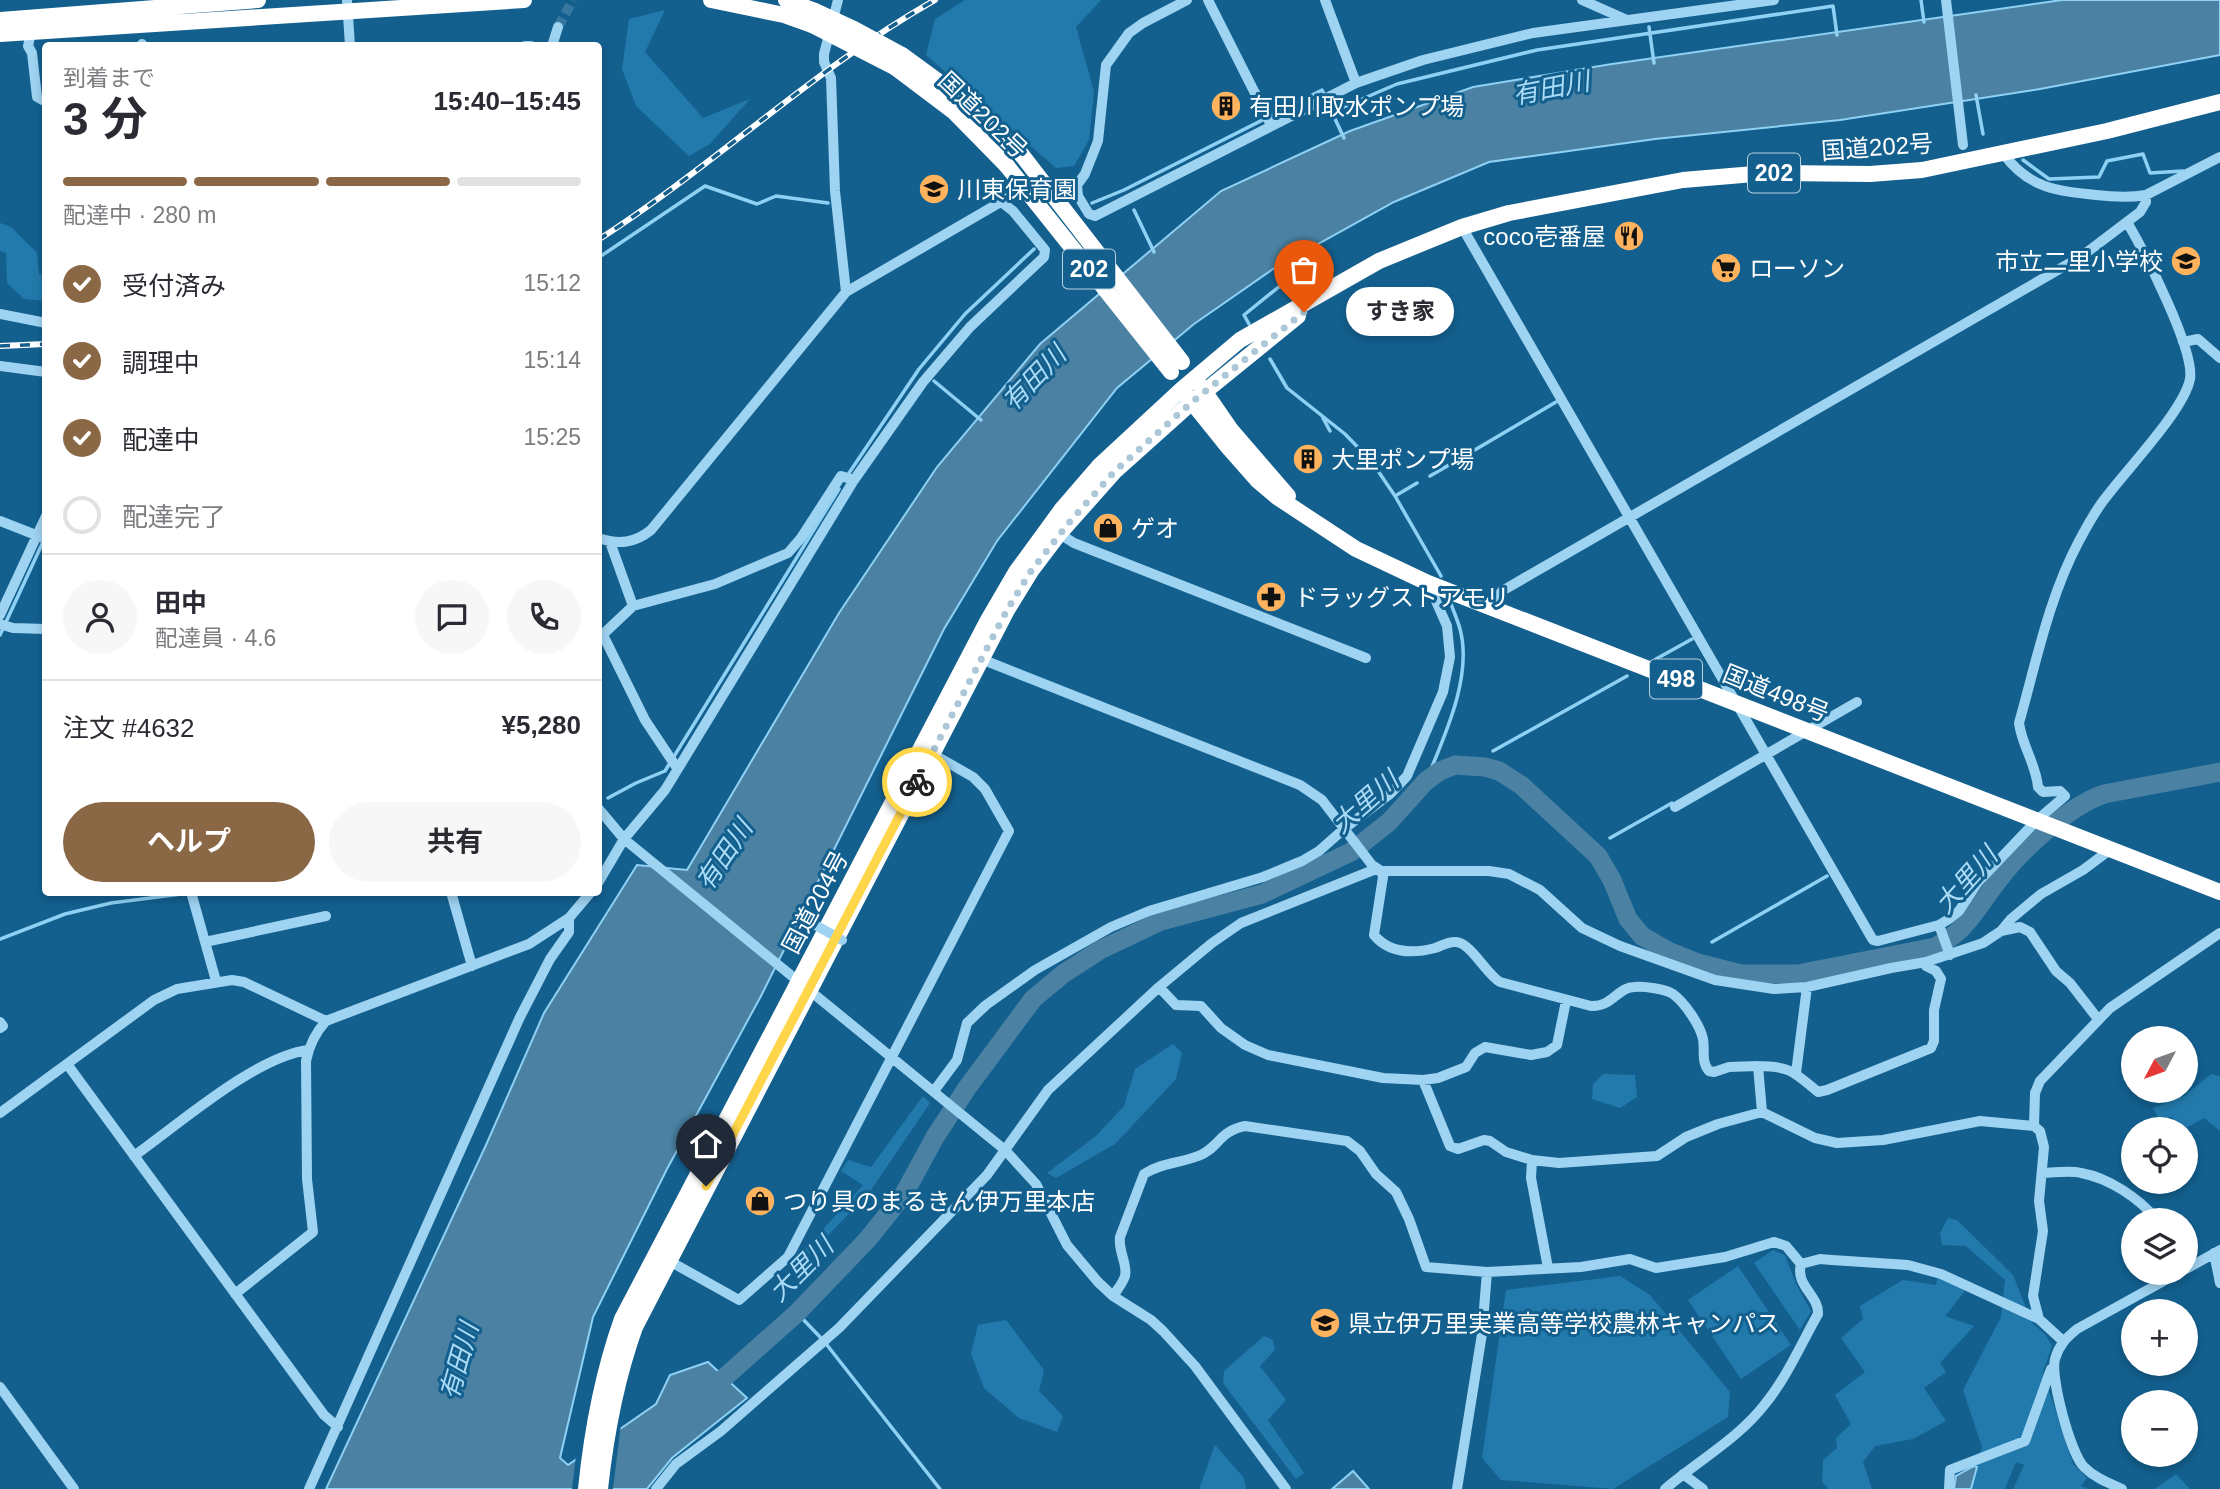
<!DOCTYPE html>
<html lang="ja">
<meta charset="utf-8">
<style>
body{margin:0;font-family:Helvetica,"Noto Sans JP",sans-serif;background:#f7f7f7;color:#2b2b33;height:100vh;display:flex;flex-direction:column;font-size:26px;white-space:nowrap}
*{box-sizing:border-box;margin:0}
p{font-size:23px;color:#7c7c81}
.icon{flex:none;width:38px;height:38px;fill:none;stroke:currentColor;stroke-width:2;stroke-linecap:round;stroke-linejoin:round}
.map{position:relative;flex:1;overflow:hidden}
.sheet{position:absolute;left:42px;top:42px;width:560px;height:854px;display:flex;flex-direction:column;background:#fff;border-radius:7px;box-shadow:0 4px 10px #0003}
.sheet>*{flex:none}
.needle{width:46px;rotate:229deg}
.fabs{position:absolute;left:2121px;top:1026px;display:grid;gap:14px}
.fabs a{display:grid;place-items:center;width:77px;height:77px;border-radius:50%;background:#fff;box-shadow:0 4px 10px #0003;font-size:35px}
.pin{position:absolute;display:grid;place-items:center;width:60px;height:60px;color:#fff;margin:-72px -30px;border-radius:50% 50% 50% 0;rotate:-45deg;box-shadow:0 0 7px #0007}
.pin .icon{rotate:45deg}
.courier{position:absolute;display:grid;place-items:center;width:70px;height:70px;margin:-35px;border:5px solid #ffd54a;border-radius:50%;background:#fff;color:#222;box-shadow:0 2px 9px #0007}
.bubble{position:absolute;height:49px;border-radius:24px;background:#fff;box-shadow:0 4px 10px #0003;font-size:23px;font-weight:700;line-height:49px;text-align:center}
.overview em{font-style:normal;font-weight:700}
.overview div{display:flex;flex-direction:column-reverse}
.overview{display:flex;align-items:center;justify-content:space-between;height:119px;padding:0 21px}
h1{font-size:46px;font-weight:700;line-height:52px}
.bar{display:grid;grid-template-columns:repeat(4,1fr);gap:10px 7px;align-content:center;height:84px;padding:0 21px}
.bar i{height:9px;border-radius:5px;background:#e1e1e2}
.bar .current{background:#8a6846}
.bar p{grid-column:span 4}
.line{display:flex;align-items:center;gap:18px;padding:0 21px;border-top:2px solid #e1e1e2}
.line div{flex:1}
.round{display:grid;place-items:center;flex:none;width:74px;height:74px;border-radius:37px;background:#f7f7f7}
ol{padding:0 21px;list-style:none}
li{display:flex;align-items:center;gap:21px;height:77px}
li p{margin-inline-start:auto}
li .icon{padding:7px;border-radius:50%;background:#8a6846;color:#fff;stroke-width:4}
li:last-child{color:#7c7c81}
li i{width:38px;height:38px;border:4px solid #e1e1e2;border-radius:50%}
.button{display:flex;gap:14px;margin-top:auto;padding:14px 21px}
.button a{flex:1;height:80px;border-radius:42px;background:#8a6846;color:#fff;font-size:28px;font-weight:700;line-height:80px;text-align:center}
.button a+a{background:#f7f7f7;color:#2b2b33}
.map>svg:first-child{display:block}
.green{fill:#227aac}
.water{fill:#4b82a3;stroke:#8fd1f4;stroke-width:2}
.pier{fill:#13608f}
.lines{fill:none;stroke-linecap:round;stroke-linejoin:round}
.stream{stroke:#8fd1f4;stroke-width:3.5}
.river{stroke:#4b82a3;stroke-width:19}
.minor-tunnel{stroke:#3678a0;stroke-width:10;stroke-dasharray:10 5;stroke-linecap:butt}
.minor{stroke:#9ed3f1;stroke-width:10}
.highway{stroke:#fff;stroke-width:16}
.rail-casing{stroke:#fff;stroke-width:6}
.rail{stroke:#13608f;stroke-width:3.5;stroke-dasharray:10;stroke-linecap:butt}
.minor-bridge{stroke:#9ed3f1;stroke-width:10}
.highway-bridge{stroke:#fff;stroke-width:16}
.done{stroke:#acc7d8;stroke-width:7;stroke-dasharray:0 12.6}
.route{stroke:#ffd54a;stroke-width:9}
.labels{text-anchor:middle;dominant-baseline:central;stroke-width:6;stroke-linejoin:round;paint-order:stroke}
.shield{fill:#13608f;stroke:#b8cfdd;stroke-width:2}
.shield-label{font-size:23px;font-weight:bold;fill:#fff}
.poi-label{font-size:24px;fill:#fff;stroke:#13608f;text-anchor:start}
.street-label{font-size:24px;fill:#fff;stroke:#13608f}
.water-label{font-size:26px;font-style:italic;fill:#aadcf8;stroke:#13608f}
</style>
<div class="map">
<svg width="2220" height="1489" viewBox="0 0 2220 1489">
<rect width="100%" height="100%" fill="#13608f"/>
<path class="green" d="M965 0H1101L1076 27 1094 92 1089 140 1074 166 1056 168 926 55 935 19Z
M665 10 645 52 703 118 750 99 710 144 689 156 636 106 622 69 629 19Z
M0 223 11 227 37 253 39 274 45 276V301L24 299 7 283 6 253 0 251Z
M1173 1044 1182 1053 1176 1079 1115 1144 1056 1178 1047 1173 1096 1136 1124 1106 1135 1069Z
M1603 1074 1635 1075 1637 1097 1620 1108 1592 1099 1593 1084Z
M2211 1074 2220 1076V1131L2204 1118 2184 1129H2181L2172 1117 2159 1119 2153 1108 2184 1096Z
M923 1096 930 1103 869 1193 804 1260 799 1256 863 1185 841 1171 848 1160 871 1167Z
M1948 1218 1957 1220 2013 1275 2032 1323 2045 1334 2052 1346 2043 1372 2073 1464 2087 1478 2081 1486 2088 1489H2013L2024 1465 2016 1462 2005 1489H1971L1982 1447 1963 1390 2001 1317 2005 1280 1966 1246 1942 1245 1940 1233Z
M1773 1250 1785 1255 1796 1284 1811 1311 1800 1330 1754 1263Z
M1738 1266 1791 1345 1741 1379 1688 1300Z
M1938 1275 1965 1291 1945 1316 1974 1326 1940 1363 1946 1372 1924 1388 1946 1421 1913 1439 1875 1446 1863 1462 1872 1489H1829L1822 1482 1823 1460 1837 1448 1836 1438 1851 1424 1835 1395 1865 1372 1841 1338 1863 1319 1860 1306 1903 1280 1936 1285Z
M1620 1276 1650 1295 1730 1392 1728 1417 1613 1489 1501 1480 1482 1458 1506 1290Z
M1006 1320 1044 1370 1039 1391 1063 1416 1057 1432 1019 1418 984 1388 971 1354 978 1325Z
M1264 1336 1273 1340 1275 1350 1260 1366 1286 1400 1268 1420 1304 1473 1296 1479 1223 1383 1224 1371Z
M1215 1445 1244 1478 1246 1489H1199Z
M2176 1474 2190 1489H2155Z"/>
<path class="water" d="M2062 0H2220V55L2040 89 1840 120 1655 139 1489 162 1394 202 1273 269 1194 324 1117 388 997 541 944 629 761 996 667 1169 593 1317 560 1458 568 1465 656 1404 670 1375 708 1362 747 1398 672 1458 647 1489H326L486 1145 544 1013 637 865 687 870 839 613 937 467 1040 344 1221 191 1350 131 1473 87 1612 64Z
M1974 1466 1977 1467 1971 1489H1954L1956 1476Z
M1353 1471 1369 1489H1332Z"/>
<path class="pier" d="M621 1424 613 1489H572L576 1455Z"/>
<g class="lines">
<path class="stream" d="M1921 0 1924 22
M1649 27 1654 63
M1976 95 1983 134
M1328 104 1344 138
M1332 112 1397 84 1537 50 1833 6 1837 35
M2023 160 2049 179 2099 177 2107 161 2143 154 2150 173 2183 171
M1092 203 1124 190 1322 90 1324 94
M1134 210 1154 252
M598 258 705 186 757 204 776 196 828 203
M1249 324 1244 315 1291 277 1297 253
M1270 359 1287 388 1345 434 1372 462 1395 496 1441 576
M934 381 981 420
M1323 418 1330 431
M1473 451 1556 402
M847 476 919 369 965 314 1034 249
M1430 476 1461 458
M1395 496 1417 483
M0 635 43 542
M1656 659 1692 639
M1493 751 1627 676
M1426 781C1444 737 1473 677 1460 629 1457 618 1452 608 1449 598
M608 798 636 783 665 771 839 489
M1610 838 1672 803
M0 939 65 914 111 903 189 893
M1712 942 1827 876
M797 1313 821 1338
M827 1345 940 1489"/>
<path class="river" d="M707 1393 797 1313 867 1240 904 1194 935 1137 967 1088 1033 999 1063 974 1100 950 1161 921 1262 894 1351 852 1389 822 1426 781 1440 771 1455 765 1485 767 1499 771 1521 785 1598 856 1612 880 1628 919 1642 936 1668 951 1698 963 1741 974H1798L1935 947C1967 931 1976 909 1997 882 2020 851 2067 807 2104 794L2220 772"/>
<path class="minor-tunnel" d="M558 27 573 0"/>
<path class="minor" d="M347 0 350 46
M838 0 824 54V62L831 78 835 191 846 292
M1187 0 1143 23 1129 33 1106 65 1098 141 1085 174 1077 185 1078 196 1089 214 1095 216 1356 83 1423 60 1533 33 1774 0
M1208 0 1271 125
M1325 0 1356 83
M1582 0 1627 20
M1946 0 1963 145
M31 32 28 46 32 53 37 97 46 102
M142 44V46
M525 46H531
M552 46 558 27
M2003 153C2028 188 2056 191 2096 195 2113 197 2129 198 2146 195
M1462 227 1870 935 1873 940 1878 941 1939 925 1949 919 1959 911 1978 882 2037 820 2065 796 2060 791 2043 792 2038 787C2036 764 2022 746 2019 723 2036 663 2049 597 2079 541 2087 526 2096 509 2107 496 2128 468 2184 410 2190 379 2195 350 2144 251 2127 222
M0 314 46 323
M2183 342 2198 339 2220 358
M0 366 46 372
M0 521 46 539
M1055 531 1074 543 1366 658
M598 538C619 545 635 543 651 530L846 292 1011 196 1077 185
M633 606 715 584 788 553 801 538 841 476 854 480
M1490 606 1502 591 2082 256 2140 212 2146 202V195L2220 157
M0 615 46 516
M0 624 13 628 46 629
M603 635 645 720 677 768
M598 639 633 606 610 542
M976 657 1300 785 1322 800 1372 865 1381 871H1489L1509 874 1540 890 1582 928 1620 946 1715 980 1774 989 1807 987 1891 968 1926 962 1983 943 2001 931 2011 919 2041 894 2083 870 2111 849
M1675 807 1857 702
M598 808 624 839 1005 1150 1036 1184 1067 1245 1098 1282 1113 1296 1151 1320 1163 1331 1195 1366 1286 1489
M1381 871 1383 877 1374 935C1389 953 1412 954 1435 948 1441 946 1449 941 1456 942 1471 943 1486 974 1500 982L1591 1006C1613 1007 1617 987 1635 987 1644 986 1665 989 1673 994 1685 1003 1700 1025 1703 1039 1705 1051 1701 1062 1709 1071L1714 1072 1729 1067 1758 1066 1762 1112 1815 1138 1837 1143 1883 1140 1980 1121 2034 1126 2040 1131 2044 1147 2039 1201 2043 1231 2033 1296 2039 1319
M598 883 624 839 665 790 854 480 923 382 970 327 1044 257 1045 250 1013 211 1000 201
M191 892 216 981
M451 892 472 966
M1939 925 1950 955
M2001 931 2020 927 2030 932 2056 971 2070 983 2098 1019
M205 942 326 916
M1159 987 1176 1005 1201 1006 1221 1028 1245 1045 1268 1055 1383 1078 1423 1080 1438 1078 1466 1067 1475 1053 1485 1047 1531 1055 1547 1052 1557 1045 1566 1001
M0 1022 3 1026 0 1028
M67 1064 324 1415 338 1427
M1758 1066C1790 1066 1794 1072 1818 1092L1827 1090 1931 1048 1934 1041V1010L1941 979 1936 971 1926 966V962
M1796 1073 1807 987
M1423 1080 1450 1146 1458 1149 1484 1140 1490 1141 1506 1152 1532 1160 1559 1163 1657 1156 1686 1137 1718 1124 1762 1112
M934 1091 957 1060 967 1023 986 1005 1035 970 1111 927 1149 911 1263 877 1302 861 1319 851 1345 828 1390 794 1407 776 1443 692 1450 657 1447 626 1428 583
M0 1113 154 1000 177 989 232 980 244 982 326 1021
M2034 1126 2035 1093 2040 1081 2110 1008 2220 933
M134 1156C179 1124 255 1057 308 1050
M1532 1160 1531 1178 1548 1268
M2042 1173C2054 1173 2069 1170 2081 1173 2109 1178 2139 1198 2157 1220
M2214 1253 2220 1283
M664 1258 739 1300 788 1257 1009 831 985 789 973 777 929 752
M1801 1264 1820 1259 1832 1260 1908 1265 1941 1274 2039 1319 2063 1341
M2186 1269 2220 1250
M235 1294 313 1232 307 1179 306 1061C309 1046 316 1032 326 1021L529 944 569 918 591 892
M1113 1296C1117 1290 1123 1283 1125 1276 1128 1264 1118 1252 1120 1237L1144 1174C1160 1163 1181 1163 1198 1156 1218 1149 1219 1131 1245 1126L1347 1141 1360 1151 1376 1174 1396 1192 1409 1219 1426 1267 1487 1272 1581 1267 1630 1259 1656 1268 1725 1257 1774 1242 1786 1246 1801 1264
M0 1387 74 1489
M1683 1474 1703 1489
M309 1489 520 1017 550 959 569 932V918
M656 1489 676 1464 721 1431 839 1328 987 1175 1048 1090 1159 987 1212 943 1241 923 1376 869
M1457 1489 1482 1334 1487 1272
M1665 1489C1698 1461 1739 1438 1765 1404 1787 1377 1801 1344 1818 1314 1819 1295 1795 1286 1801 1264
M1949 1489 1950 1470 2025 1441 2051 1369
M2122 1489C2109 1483 2095 1478 2084 1467 2071 1454 2050 1378 2055 1359 2059 1345 2066 1338 2077 1329L2180 1272"/>
<path class="highway" d="M711 0 784 15 812 25
M786 0 815 11
M0 20 258 0
M0 34 524 0
M902 55 965 101 1021 154
M896 68 953 111 1007 166
M1200 385 1231 430 1288 496
M1187 396 1228 447 1258 481 1277 497 1356 549 1428 583 2220 892
M586 1489C592 1430 602 1375 622 1319L988 620 1016 572 1062 509 1100 465 1182 389 1240 340 1379 261 1462 227 1509 213 1683 180 1766 173 1870 174 1922 170 2107 131 2220 102
M600 1489C606 1433 616 1380 635 1327L1007 610 1031 571 1059 534 1115 471 1192 402 1298 316"/>
<g class="rail-casing">
<path id="rail" d="M598 240C715 165 815 68 935 0
M0 346 46 344"/>
</g>
<use href="#rail" class="rail"/>
<path class="minor-bridge" d="M817 926 842 940"/>
<path class="highway-bridge" d="M815 11 854 29 902 55
M812 25 896 68
M1021 154 1182 362
M1007 166 1171 372"/>
</g>
<g class="lines">
<path class="done" d="M917 782 1007 610 1031 571 1072 519 1115 471 1192 402 1304 312"/>
<path class="route" d="M706 1186 917 782"/>
</g>
<defs>
<g id="building-disc" transform="scale(1.575)"><circle r="9.5" fill="#ffb35e" stroke="#13608f"/><path d="M-4-6H4V6H1V3H-1V6H-4ZM-2.5-4.3h1.7v1.8h-1.7ZM.8-4.3h1.7v1.8H.8ZM-2.5-1h1.7V.8h-1.7ZM.8-1h1.7V.8H.8Z" fill="#111"/></g>
<g id="school-disc" transform="scale(1.575)"><circle r="9.5" fill="#ffb35e" stroke="#13608f"/><path d="M0-5L7-2L0 1L-7-2ZM-4 1L0 2.5L4 1V4Q0 6-4 4Z" fill="#111"/></g>
<g id="restaurant-disc" transform="scale(1.575)"><circle r="9.5" fill="#ffb35e" stroke="#13608f"/><path d="M-5-6h1v4h1v-4h1v4h1v-4h1v5L-1.5 .5V6h-2V.5L-5-1ZM5-6V6H3V1.5H1.5Q1.5-4 5-6Z" fill="#111"/></g>
<g id="supermarket-disc" transform="scale(1.575)"><circle r="9.5" fill="#ffb35e" stroke="#13608f"/><path d="M-6-5.5h2.5l.6 2H6L4.5 2H-2.5L-4.4-4H-6ZM-1.5 3.2a1.3 1.3 0 1 0 .1 0ZM3 3.2a1.3 1.3 0 1 0 .1 0Z" fill="#111"/></g>
<g id="shop-disc" transform="scale(1.575)"><circle r="9.5" fill="#ffb35e" stroke="#13608f"/><path d="M-5-2.5h2.3a2.7 3.5 0 0 1 5.4 0H5L5.5 6h-11ZM-1.5-2.5h3a1.5 2.3 0 0 0-3 0Z" fill="#111"/></g>
<g id="pharmacy-disc" transform="scale(1.575)"><circle r="9.5" fill="#ffb35e" stroke="#13608f"/><path d="M-2-6h4v4h4v4h-4v4h-4v-4h-4v-4h4Z" fill="#111"/></g>
</defs>
<g fill-rule="evenodd">
<use href="#building-disc" x="1226" y="106"/>
<use href="#school-disc" x="934" y="189"/>
<use href="#restaurant-disc" x="1629" y="236"/>
<use href="#school-disc" x="2186" y="261"/>
<use href="#supermarket-disc" x="1726" y="268"/>
<use href="#building-disc" x="1308" y="459"/>
<use href="#shop-disc" x="1108" y="528"/>
<use href="#pharmacy-disc" x="1271" y="597"/>
<use href="#shop-disc" x="760" y="1201"/>
<use href="#school-disc" x="1325" y="1323"/>
</g>
<g class="labels">
<g class="shield">
<rect x="1748" y="153.5" width="52" height="39" rx="5"/>
<rect x="1063" y="249.5" width="52" height="39" rx="5"/>
<rect x="1650" y="659.5" width="52" height="39" rx="5"/>
</g>
<g class="shield-label">
<text x="1774" y="173">202</text>
<text x="1089" y="269">202</text>
<text x="1676" y="679">498</text>
</g>
<g class="poi-label">
<text x="1249" y="106">有田川取水ポンプ場</text>
<text x="957" y="189">川東保育園</text>
<text x="1606" y="236" text-anchor="end">coco壱番屋</text>
<text x="2163" y="261" text-anchor="end">市立二里小学校</text>
<text x="1749" y="268">ローソン</text>
<text x="1331" y="459">大里ポンプ場</text>
<text x="1131" y="528">ゲオ</text>
<text x="1294" y="597">ドラッグストアモリ</text>
<text x="783" y="1201">つり具のまるきん伊万里本店</text>
<text x="1348" y="1323">県立伊万里実業高等学校農林キャンパス</text>
</g>
<g class="street-label">
<text transform="translate(983 115) rotate(44)">国道202号</text>
<text transform="translate(1877 147) rotate(-4)">国道202号</text>
<text transform="translate(1776 693) rotate(22)">国道498号</text>
<text transform="translate(815 902) rotate(-62)">国道204号</text>
</g>
<g class="water-label">
<text transform="translate(1551 88) rotate(-11)">有田川</text>
<text transform="translate(1034 378) rotate(-46)">有田川</text>
<text transform="translate(1365 802) rotate(-41)">大里川</text>
<text transform="translate(724 855) rotate(-56)">有田川</text>
<text transform="translate(1966 880) rotate(-48)">大里川</text>
<text transform="translate(801 1269) rotate(-45)">大里川</text>
<text transform="translate(459 1361) rotate(-74)">有田川</text>
</g>
</g>
</svg>
<div class="fabs">
<a><svg class="needle" viewBox="-14 -14 28 28"><path d="M0-13l5 13h-10z" fill="#e53935"/><path d="M0 13l5-13h-10z" fill="#7c7c81"/></svg></a>
<a><svg class="icon" aria-label="locate" viewBox="0 0 24 24"><circle cx="12" cy="12" r="6"/><path d="M12 2v4M12 18v4M2 12h4M18 12h4"/></svg></a>
<a><svg class="icon" aria-label="layers" viewBox="0 0 24 24"><path d="M12 4l9 5-9 5-9-5zM3 14l9 5 9-5"/></svg></a>
<a>+</a>
<a>−</a>
</div>
<div class="pin" style="left:1304px;top:312px;background:#ea580c"><svg class="icon" aria-label="bag" viewBox="0 0 24 24"><path d="M5 8h14l-1 12H6zM9 8a3 3 0 0 1 6 0"/></svg></div>
<div class="pin" style="left:706px;top:1186px;background:#1f2937"><svg class="icon" aria-label="home" viewBox="0 0 24 24"><path d="M3 11l9-7 9 7M6 9v11h12V9"/></svg></div>
<div class="courier" style="left:917px;top:782px"><svg class="icon" aria-label="bike" viewBox="0 0 24 24"><circle cx="6" cy="16" r="4"/><circle cx="18" cy="16" r="4"/><path d="M6 16l4-8h5l3 8M10 8l3 8H6M13 5h3"/></svg></div>
<div class="bubble" style="left:1346px;top:287px;width:108px">すき家</div>
<section class="sheet">
<div class="overview"><div><h1>3 分</h1><p>到着まで</p></div><em>15:40–15:45</em></div>
<div class="bar"><i class="current"></i><i class="current"></i><i class="current"></i><i></i><p>配達中 · 280 m</p></div>
<ol>
<li><svg class="icon" aria-label="check" viewBox="0 0 24 24"><path d="M5 12l5 5 9-10"/></svg>受付済み<p>15:12</p></li>
<li><svg class="icon" aria-label="check" viewBox="0 0 24 24"><path d="M5 12l5 5 9-10"/></svg>調理中<p>15:14</p></li>
<li><svg class="icon" aria-label="check" viewBox="0 0 24 24"><path d="M5 12l5 5 9-10"/></svg>配達中<p>15:25</p></li>
<li><i></i>配達完了</li>
</ol>
<div class="line" style="height:126px"><a class="round"><svg class="icon" aria-label="person" viewBox="0 0 24 24"><circle cx="12" cy="8" r="4"/><path d="M4 21q1-7 8-7t8 7"/></svg></a><div><b>田中</b><p>配達員 · 4.6</p></div><a class="round"><svg class="icon" aria-label="chat" viewBox="0 0 24 24"><path d="M4 5h16v11H9l-5 4z"/></svg></a><a class="round"><svg class="icon" aria-label="phone" viewBox="0 0 24 24"><path d="M5 4h4l2 5-3 2q2 4 5 5l2-3 5 2v4C11 20 4 13 5 4z"/></svg></a></div>
<div class="line" style="height:91px"><div>注文 #4632</div><b>¥5,280</b></div>
<div class="button"><a>ヘルプ</a><a>共有</a></div>
</section>
</div>
